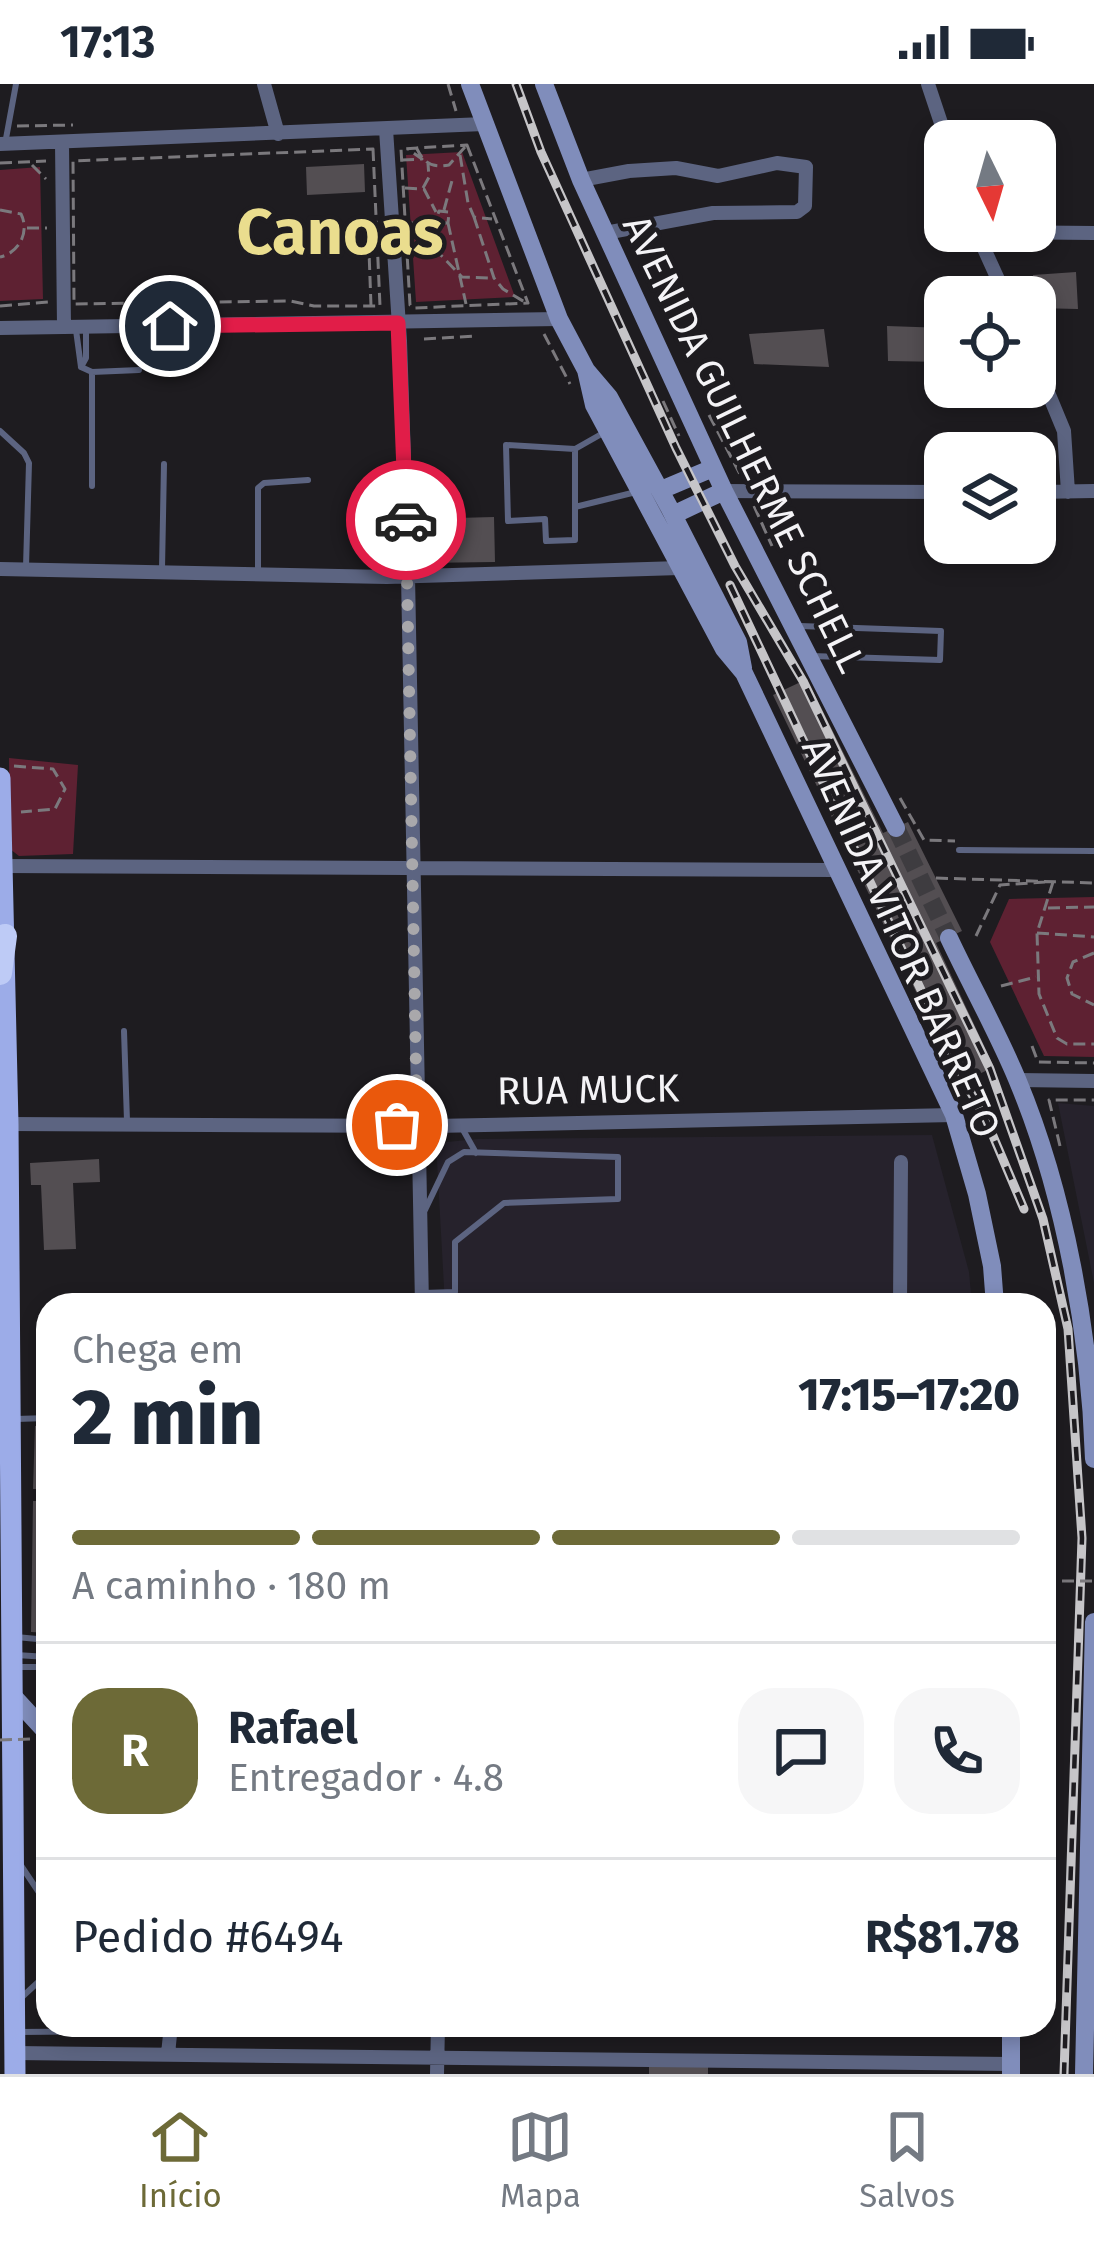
<!DOCTYPE html>
<html lang="pt">
<meta charset="utf-8">
<style>
body{margin:0;font-family:"Fira Sans",sans-serif;background:#f6f6f7;color:#1f2937;height:100vh;display:flex;flex-direction:column;font-size:45px;white-space:nowrap}
*{box-sizing:border-box;margin:0}
p{font-size:39px;color:#747a83}
.icon{flex:none;width:66px;height:66px;fill:none;stroke:currentColor;stroke-width:2;stroke-linecap:round;stroke-linejoin:round}
.map{position:relative;flex:1;overflow:hidden}
.details{position:absolute;left:36px;top:1209px;width:1020px;height:744px;display:flex;flex-direction:column;background:#fff;border-radius:36px;box-shadow:0 6px 18px #0003}
.details>*{flex:none}
.needle{width:78px;rotate:175deg}
.fabs{position:absolute;left:924px;top:36px;display:grid;gap:24px}
.fabs a{display:grid;place-items:center;width:132px;height:132px;border-radius:24px;background:#fff;box-shadow:0 6px 18px #0003;font-size:60px}
.pin{position:absolute;display:grid;place-items:center;width:102px;height:102px;color:#fff;margin:-51px;border:6px solid #fff;border-radius:50%;box-shadow:0 3px 12px #0007}
.courier{position:absolute;display:grid;place-items:center;width:120px;height:120px;margin:-60px;border:9px solid #e11d48;border-radius:50%;background:#fff;color:#222;box-shadow:0 3px 15px #0007}
.overview em{font-style:normal;font-weight:800}
.overview div{display:flex;flex-direction:column-reverse}
.overview{display:flex;align-items:center;justify-content:space-between;height:204px;padding:0 36px}
h1{font-size:78px;font-weight:800;line-height:90px}
.bar{display:grid;grid-template-columns:repeat(4,1fr);gap:18px 12px;align-content:center;height:144px;padding:0 36px}
.bar i{height:15px;border-radius:9px;background:#e0e1e3}
.bar .selected{background:#6d6a37}
.bar p{grid-column:span 4}
.line{display:flex;align-items:center;gap:30px;padding:0 36px;border-top:3px solid #e0e1e3}
.line div{flex:1}
.round{display:grid;place-items:center;flex:none;width:126px;height:126px;border-radius:36px;background:#f6f6f7}
.status{display:flex;justify-content:space-between;align-items:center;height:84px;padding:0 60px;background:#fff;direction:ltr}
.status svg{height:33px;fill:currentColor}
.tabs{display:flex;justify-content:space-around;align-items:center;height:168px;border-top:3px solid #e0e1e3;background:#fff;font-size:33px;color:#747a83}
.tabs a{display:grid;justify-items:center;gap:6px}
.tabs .selected{color:#6d6a37}
.map>svg:first-child{display:block}
.built{fill:#26222c}
.green{fill:#5e2132}
.building{fill:#534e52}
.lines{fill:none;stroke-linecap:round;stroke-linejoin:round}
.secondary-tunnel{stroke:#3e3c40;stroke-width:18;stroke-dasharray:18 9;stroke-linecap:butt}
.path{stroke:#7b797d;stroke-width:3;stroke-dasharray:12 6;stroke-linecap:butt}
.lane{stroke:#5c6481;stroke-width:6}
.street{stroke:#5c6481;stroke-width:14}
.secondary{stroke:#808dbb;stroke-width:18}
.primary{stroke:#9cace8;stroke-width:21}
.highway{stroke:#becbf6;stroke-width:24}
.rail-casing{stroke:#c6c5c8;stroke-width:9}
.rail{stroke:#1e1c20;stroke-width:4.5;stroke-dasharray:14;stroke-linecap:butt}
.path-bridge{stroke:#7b797d;stroke-width:3;stroke-dasharray:12 6;stroke-linecap:butt}
.done{stroke:#a9a8ab;stroke-width:12;stroke-dasharray:0 21.6}
.route{stroke:#e11d48;stroke-width:15}
.labels{text-anchor:middle;dominant-baseline:central;stroke-width:9;stroke-linejoin:round;paint-order:stroke}
.street-label{font-size:39px;fill:#f4f3f6;stroke:#1e1c20}
.town-label{font-size:63px;font-weight:bold;fill:#eadd8e;stroke:#1e1c20}
</style>
<div class="status"><b>17:13</b><svg viewBox="0 0 49 12"><path d="M0 12V9h3v3zM5 12V6h3v6zM10 12V3h3v9zM15 12V0h3v12zM26 1h20v11H26zM47 4h2v5h-2z"/></svg></div>
<div class="map">
<svg width="1094" height="1990" viewBox="0 0 1094 1990">
<rect width="100%" height="100%" fill="#1e1c20"/>
<path class="built" d="M1058 1019 1094 1022V1199Z
M932 1051 969 1188 972 1221H445L436 1059 478 1055Z"/>
<path class="green" d="M462 68 515 213 416 218 406 71Z
M40 83 43 215 0 217V86Z
M9 674 78 681 73 770 19 772 10 765Z
M1094 813V973L1044 972 990 858 1009 815Z"/>
<path class="building" d="M364 80 365 108 307 111 306 83Z
M1076 188 1078 225 1035 224 1033 191Z
M887 242 945 244V278L888 277Z
M824 245 829 283 754 280 749 250Z
M494 433 495 478 421 479 419 435Z
M807 595 883 749 908 738 962 847 936 859 994 983 960 999 773 611Z
M99 1075 100 1098 73 1099 76 1165 44 1166 41 1101H31L30 1079Z
M35 1342H48V1405H33Z
M33 1417H48V1549L31 1548Z
M649 1981 708 1982V1990H649Z"/>
<g class="lines">
<path class="secondary-tunnel" d="M896 744 949 854"/>
<path class="path" d="M448 0 456 27
M17 42 73 41
M467 61 528 219 414 224 410 221 401 65Z
M416 63C424 80 432 84 449 81L465 63
M935 64 945 96
M373 65 380 222H314L290 217 74 220 73 77Z
M460 71 468 119 474 133 492 135
M402 76 422 75 408 65
M0 79 46 77
M32 81 46 95
M405 104 424 105 436 128
M423 104 429 93 428 80
M0 126 21 130C30 148 19 169 0 173
M444 126 453 93
M474 133 494 194 503 205 528 220
M406 139H448L449 128 439 127 436 136
M448 139 466 220
M27 144H47
M408 152 429 150 435 165 462 193 490 194
M0 222 49 218
M371 222 369 167H375
M544 250 570 300
M424 255 475 252
M663 317 679 352
M709 331 741 392
M754 422 772 462
M14 682 53 685 65 705 55 725 21 728
M900 714 924 756 955 757
M936 794 1094 799
M1053 798 1037 849 1039 910 1057 954 1067 960H1094
M1048 824 1094 823
M1037 849 1094 853
M976 852 1000 801 1045 798
M1094 869 1073 878 1067 894 1072 910 1094 921
M1001 902 1036 893
M1032 962 1038 978 1094 979
M1060 1062 1049 1016H1094
M1044 1500 1048 1517 1051 1497"/>
<path class="lane" d="M5 60 16 0
M76 246 81 283
M81 283 92 288 139 286
M81 283 86 274V246
M92 288V402
M0 347 24 369 29 379 26 483
M506 361 575 365V456L546 457 545 435 508 437Z
M575 365 605 348
M575 423 636 408
M162 485 164 380
M258 487V404L264 399 308 396
M800 542 941 547 940 576 811 572
M959 766 1094 767
M124 947 127 1037
M462 1044 476 1069
M423 1209 455 1208V1158L504 1119 618 1115V1073L464 1068 448 1078 425 1126
M16 1335 48 1334
M16 1553 48 1556
M16 1571 48 1573
M16 1583H48
M41 1636 48 1617
M20 1780 48 1822
M22 1913 48 1889
M18 1948 136 1947 135 1941"/>
<path class="street" d="M264 0 278 50
M928 0 947 57
M386 45 400 257 408 492 422 1221
M62 59 64 243
M0 60 484 40
M581 96 629 87 676 84 718 92 777 79 806 83 805 122 797 128 713 129 605 149
M976 147 1006 213
M976 148 1094 149
M0 244 559 235
M1035 277 1064 347 1068 408
M724 407 945 408
M1035 408 1094 407
M0 485 387 493 680 484
M3 782 837 786
M1018 996 1094 997
M8 1040 434 1042 954 1031
M900 1221 901 1078
M14 1969 1011 1980
M168 1970 171 1941
M437 1990 438 1941"/>
<path class="secondary" d="M470 0 559 235 586 286 609 313 669 423 738 558 743 584
M544 0 581 96 724 407 896 744
M586 286 594 321 724 565 744 589 954 1031 977 1110 992 1182 995 1221
M661 406 713 384
M673 431 724 407
M949 854C971 901 997 947 1017 995 1065 1110 1090 1251 1094 1375
M13 1612 48 1650
M1011 1990V1941
M1084 1990 1094 1538"/>
<path class="primary" d="M0 694 8 1040 15 1990"/>
<path class="highway" d="M0 889 5 852"/>
<g class="rail-casing">
<path id="rail" d="M516 0 541 68 676 364 735 482 803 597 990 985 1043 1135 1068 1245 1082 1454 1064 1990
M730 501 964 997 985 1033 1024 1125"/>
</g>
<use href="#rail" class="rail"/>
<path class="path-bridge" d="M1044 1497H1094
M0 1656 31 1655"/>
</g>
<g class="lines">
<path class="done" d="M397 1041H417L406 436"/>
<path class="route" d="M170 242 398 239 406 436"/>
</g>
<g class="labels">
<g class="street-label">
<text transform="translate(744 360) rotate(64)">AVENIDA GUILHERME SCHELL</text>
<text transform="translate(901 854) rotate(66)">AVENIDA VITOR BARRETO</text>
<text transform="translate(588 1006) rotate(-1)">RUA MUCK</text>
</g>
<g class="town-label">
<text x="340" y="149">Canoas</text>
</g>
</g>
</svg>
<div class="fabs">
<a><svg class="needle" viewBox="-14 -14 28 28"><path d="M0-13l5 13h-10z" fill="#e53935"/><path d="M0 13l5-13h-10z" fill="#747a83"/></svg></a>
<a><svg class="icon" aria-label="locate" viewBox="0 0 24 24"><circle cx="12" cy="12" r="6"/><path d="M12 2v4M12 18v4M2 12h4M18 12h4"/></svg></a>
<a><svg class="icon" aria-label="layers" viewBox="0 0 24 24"><path d="M12 4l9 5-9 5-9-5zM3 14l9 5 9-5"/></svg></a>
</div>
<div class="pin" style="left:397px;top:1041px;background:#ea580c"><svg class="icon" aria-label="bag" viewBox="0 0 24 24"><path d="M5 8h14l-1 12H6zM9 8a3 3 0 0 1 6 0"/></svg></div>
<div class="pin" style="left:170px;top:242px;background:#1f2937"><svg class="icon" aria-label="home" viewBox="0 0 24 24"><path d="M3 11l9-7 9 7M6 9v11h12V9"/></svg></div>
<div class="courier" style="left:406px;top:436px"><svg class="icon" aria-label="car" viewBox="0 0 24 24"><path d="M5 17H2v-5l4-1 3-4h7l3 4 3 1v5h-3M9 17h6M6 11h13"/><circle cx="7" cy="17" r="2"/><circle cx="17" cy="17" r="2"/></svg></div>
<section class="details">
<div class="overview"><div><h1>2 min</h1><p>Chega em</p></div><em>17:15–17:20</em></div>
<div class="bar"><i class="selected"></i><i class="selected"></i><i class="selected"></i><i></i><p>A caminho · 180 m</p></div>
<div class="line" style="height:216px"><b class="round" style="background:#6d6a37;color:#fff">R</b><div><b>Rafael</b><p>Entregador · 4.8</p></div><a class="round"><svg class="icon" aria-label="chat" viewBox="0 0 24 24"><path d="M4 5h16v11H9l-5 4z"/></svg></a><a class="round"><svg class="icon" aria-label="phone" viewBox="0 0 24 24"><path d="M5 4h4l2 5-3 2q2 4 5 5l2-3 5 2v4C11 20 4 13 5 4z"/></svg></a></div>
<div class="line" style="height:156px"><div>Pedido #6494</div><b>R$81.78</b></div>
</section>
</div>
<nav class="tabs">
<a class="selected"><svg class="icon" aria-label="home" viewBox="0 0 24 24"><path d="M3 11l9-7 9 7M6 9v11h12V9"/></svg>Início</a>
<a><svg class="icon" aria-label="map" viewBox="0 0 24 24"><path d="M3 6l6-2 6 2 6-2v14l-6 2-6-2-6 2zM9 4v14M15 6v14"/></svg>Mapa</a>
<a><svg class="icon" aria-label="saved" viewBox="0 0 24 24"><path d="M7 4h10v16l-5-4-5 4z"/></svg>Salvos</a>
</nav>
